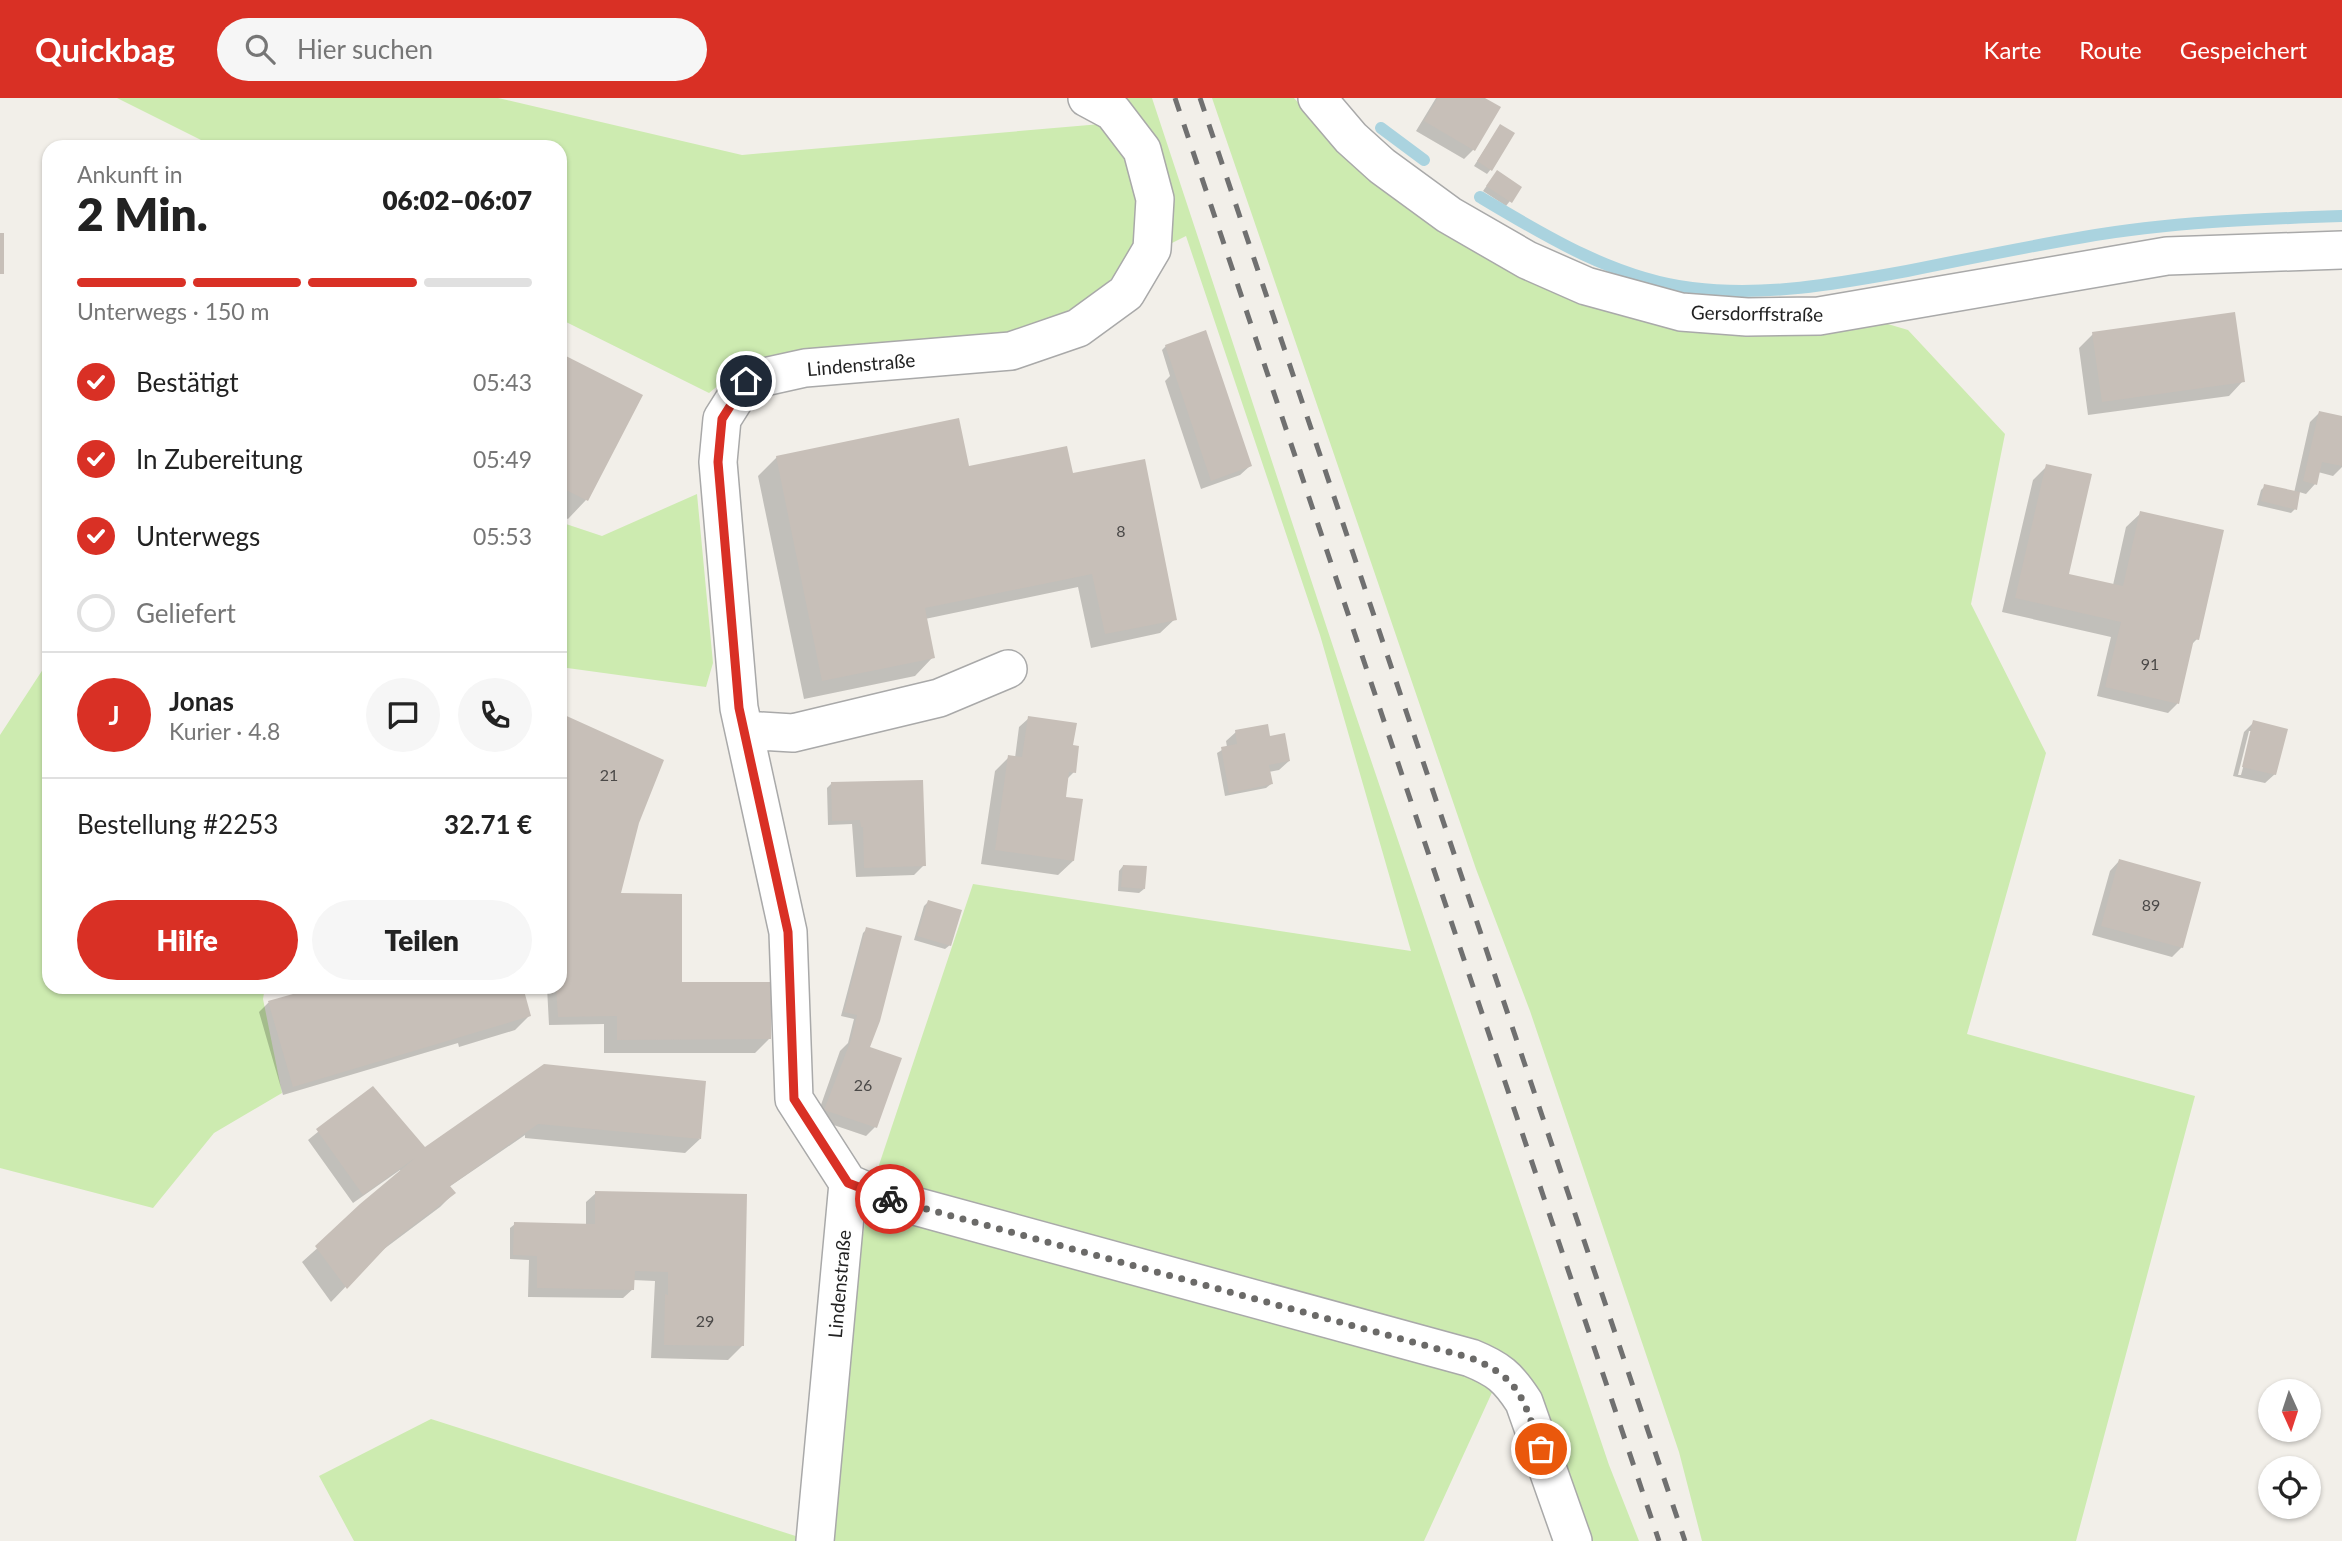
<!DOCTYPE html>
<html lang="de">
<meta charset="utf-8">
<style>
body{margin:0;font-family:Lato,sans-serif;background:#f6f6f6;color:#222;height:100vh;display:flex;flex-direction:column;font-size:26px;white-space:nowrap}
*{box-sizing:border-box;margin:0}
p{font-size:23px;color:#767676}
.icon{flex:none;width:38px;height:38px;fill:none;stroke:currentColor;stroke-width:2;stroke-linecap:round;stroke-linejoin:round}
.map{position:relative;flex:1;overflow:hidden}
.side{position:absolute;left:42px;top:42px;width:525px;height:854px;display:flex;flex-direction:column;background:#fff;border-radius:21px;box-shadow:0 2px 5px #0004}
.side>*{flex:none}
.needle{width:46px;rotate:177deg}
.controls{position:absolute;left:2258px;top:1281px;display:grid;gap:14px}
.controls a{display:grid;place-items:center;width:63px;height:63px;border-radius:50%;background:#fff;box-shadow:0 2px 5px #0004;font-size:35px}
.pin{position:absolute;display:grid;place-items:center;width:60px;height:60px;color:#fff;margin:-30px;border:4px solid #fff;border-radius:50%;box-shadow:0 2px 7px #0007}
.courier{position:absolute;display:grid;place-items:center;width:70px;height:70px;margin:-35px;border:5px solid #d93025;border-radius:50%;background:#fff;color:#222;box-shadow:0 2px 9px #0007}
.head em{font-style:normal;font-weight:800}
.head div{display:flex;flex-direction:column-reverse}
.head{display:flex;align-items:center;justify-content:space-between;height:119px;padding:0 35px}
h1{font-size:46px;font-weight:800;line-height:52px}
.bar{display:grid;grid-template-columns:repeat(4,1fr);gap:10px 7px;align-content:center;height:84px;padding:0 35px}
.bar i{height:9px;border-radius:5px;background:#e0e0e0}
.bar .on{background:#d93025}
.bar p{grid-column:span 4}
.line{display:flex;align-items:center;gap:18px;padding:0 35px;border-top:2px solid #e0e0e0}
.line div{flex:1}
.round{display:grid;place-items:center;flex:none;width:74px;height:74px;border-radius:37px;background:#f6f6f6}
ol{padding:0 35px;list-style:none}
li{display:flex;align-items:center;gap:21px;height:77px}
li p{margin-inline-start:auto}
li .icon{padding:7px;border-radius:50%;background:#d93025;color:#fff;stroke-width:4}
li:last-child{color:#767676}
li i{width:38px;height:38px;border:4px solid #e0e0e0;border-radius:50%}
.primary-button{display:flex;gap:14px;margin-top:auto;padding:14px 35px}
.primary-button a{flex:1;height:80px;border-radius:42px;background:#d93025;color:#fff;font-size:28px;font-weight:800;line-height:80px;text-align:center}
.primary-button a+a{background:#f6f6f6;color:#222}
header{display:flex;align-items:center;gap:42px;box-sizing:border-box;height:98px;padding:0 35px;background:#d93025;color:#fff}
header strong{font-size:33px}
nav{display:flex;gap:38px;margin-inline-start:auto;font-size:24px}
.search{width:490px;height:63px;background:#f6f6f6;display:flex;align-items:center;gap:18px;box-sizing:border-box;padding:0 24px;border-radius:38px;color:#767676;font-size:26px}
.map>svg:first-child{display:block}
.grass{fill:#cdebb0}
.shadow{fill:#0003;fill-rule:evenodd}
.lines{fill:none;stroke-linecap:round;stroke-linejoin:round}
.stream{stroke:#aad3df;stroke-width:12}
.building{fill:#c7bfb8}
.minor-casing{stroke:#a9a9a9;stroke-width:40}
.minor{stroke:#fff;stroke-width:37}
.rail{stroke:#707070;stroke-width:5;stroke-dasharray:14 14;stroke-linecap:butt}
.done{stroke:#6b6a68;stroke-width:7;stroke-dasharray:0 12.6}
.route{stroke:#d93025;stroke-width:9}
.labels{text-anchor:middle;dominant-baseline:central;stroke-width:7;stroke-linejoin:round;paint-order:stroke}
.number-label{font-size:16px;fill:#4b4948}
.street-label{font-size:19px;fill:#222;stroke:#fff}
</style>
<header>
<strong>Quickbag</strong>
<div class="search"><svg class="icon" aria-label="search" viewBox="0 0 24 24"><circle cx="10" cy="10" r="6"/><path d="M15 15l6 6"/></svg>Hier suchen</div>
<nav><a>Karte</a><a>Route</a><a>Gespeichert</a></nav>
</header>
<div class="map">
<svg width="2342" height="1443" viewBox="0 0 2342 1443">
<rect width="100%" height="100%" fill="#f2efe9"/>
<path class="grass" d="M117 0H498L742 57 1101 26 1121 51 1137 101 1138 144 1121 172 1091 199 1042 228 1001 241 745 266 709 295 560 221V49H215Z
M1122 0H1152L1352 606 1609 1367 1639 1443H1588L1533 1295 874 1082 973 786 1411 853 1320 537 1186 138 1170 146Z
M1212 0H1294L1338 48 1567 195 1629 219 1684 231 1881 224 1908 232 2005 336 1971 506 2046 655 1967 936 2195 998 2076 1443H1702L1679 1354 1530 913 1476 771Z
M697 396 713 565 706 589 560 569V424L602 438Z
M49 562V889H265L263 901 282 995 214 1035 153 1110 0 1070V637Z
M868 1110 1441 1258 1495 1288 1424 1443H354L319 1378 431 1321 805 1441Z"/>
<path class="shadow" d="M1436 0H1482L1498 10 1473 52 1464 61 1416 33Z
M1500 28 1491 71 1487 76 1474 68Z
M1493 79 1520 90 1506 108 1483 93Z
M2093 236 2243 283 2229 298 2088 317 2079 250Z
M1166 248 1250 368 1240 377 1201 391 1165 283 1170 278 1162 252Z
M560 257 586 402 568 421 560 417Z
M2320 314 2342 320V369L2333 378 2318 374 2315 386 2306 396 2299 394 2295 411 2291 415 2257 407 2261 392 2265 388 2294 395 2310 324Z
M777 359 1070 378 1175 521 1160 535 1091 550 1078 489 925 521 933 559 915 578 804 601 758 378Z
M2047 368 2067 477 2113 487 2126 429 2141 415 2197 541 2191 547 2177 606 2168 615 2097 598 2111 539 2002 514 2033 382Z
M560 617 637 724 619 796 678 886 769 941 755 955H604V926L549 927 547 889H560Z
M1029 620 1071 649 1074 674 1066 682 1064 701 1073 763 1058 777 981 766 995 673 1009 659 1015 660 1019 629Z
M2254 624 2275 676 2265 685 2233 678 2244 634ZM2249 633H2253L2241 677H2238Z
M1236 634 1268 640 1289 663 1279 672 1268 674 1271 686 1266 690 1225 698 1217 655 1227 649 1226 643Z
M831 686 924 767 914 777 856 779 852 726 828 727 827 690Z
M2119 763 2182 849 2172 859 2092 837 2110 773Z
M1123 768 1144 791 1139 795 1118 793 1119 773Z
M929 803 950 847 945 851 914 842 924 808Z
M867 831 868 948 875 1029 866 1038 816 1021 840 953 848 945 854 921 841 918 863 835Z
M324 889H395L398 898 425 889H521L529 918 515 932 459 949 458 945 283 997 259 914 268 905Z
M545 968 700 1041 685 1055 525 1040V1037L449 1089 454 1095 440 1109 376 1157 331 1204 302 1164 402 1074 400 1072 353 1105 308 1042 372 990 425 1051Z
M596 1095 743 1247 728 1262 651 1260 655 1183 633 1182V1191L623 1200 528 1199 529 1162 510 1161V1130L515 1126 586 1127V1104Z"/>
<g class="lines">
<path class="stream" d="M1381 30 1424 62
M1480 99C1545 138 1616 181 1692 190 1765 199 1836 186 1907 173 1966 161 2025 149 2084 139 2169 124 2256 121 2342 118"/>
</g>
<path class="building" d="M1438 0H1485L1501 9 1475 53 1424 23Z
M1500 26 1515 35 1492 73 1477 63Z
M1497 72 1522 89 1512 105 1486 88Z
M0 135H4V176H0Z
M2235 214 2245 284 2102 304 2092 234Z
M1206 232 1252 368 1211 383 1165 247Z
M560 255 643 297 588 403 560 389Z
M2319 313 2342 318V368L2322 364 2317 387 2303 383Z
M959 320 969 368 1067 348 1073 375 1145 361 1177 522 1105 536 1092 476 925 510 935 560 822 583 776 358Z
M2046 366 2092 376 2069 476 2123 488 2140 413 2224 432 2199 542 2194 541 2179 606 2105 589 2121 524 2015 500Z
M2264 386 2300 394 2297 412 2261 403Z
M560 615 664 662 639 725 621 795 682 796V884H771V941L617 942V918L558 919 556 889H560Z
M1028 618 1077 625 1073 647 1079 648 1076 675 1069 674 1066 699 1083 701 1074 763 995 752 1008 657 1022 659Z
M2253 622 2288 631 2276 677 2242 669Z
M1268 626 1270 638 1285 635 1290 663 1269 667 1273 686 1229 695 1221 649 1237 646 1235 632Z
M923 682 926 768 864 770 863 729H861L860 722 832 723 831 684Z
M2119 761 2201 784 2183 850 2101 828Z
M1123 767 1147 768 1145 791 1121 789Z
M928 802 962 812 951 848 917 838Z
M866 829 902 838 880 923 870 949 902 960 877 1030 824 1012 851 942 857 917 844 914Z
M318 889H397L399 895 419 889H523L531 918 293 989 268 903Z
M544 966 706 983 701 1041 538 1026 450 1088 456 1095 390 1145 347 1191 315 1148 360 1106 415 1060 363 1097 316 1031 373 988 425 1049Z
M595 1093 747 1096 744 1248 664 1247 665 1196 668 1197V1174L635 1173 634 1192 537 1190V1158L513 1157 514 1124 595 1126Z"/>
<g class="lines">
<g class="minor-casing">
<path id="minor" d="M1317 0 1351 40 1382 68 1449 117 1527 162 1586 188 1681 214 1747 219 1819 218 2167 158 2342 152
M744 632 793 635 939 600 1008 571
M848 1085 878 1098 1471 1260C1498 1271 1508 1279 1524 1304L1573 1443
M815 1443 848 1085 794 1001 788 834 739 610 718 364 722 321 746 283 805 270 1011 253 1078 230 1126 195 1152 151 1155 101 1142 52 1113 14 1087 0"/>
</g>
<use href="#minor" class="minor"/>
<path class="rail" d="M1175 0 1659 1443
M1200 0 1685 1443"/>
</g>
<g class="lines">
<path class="done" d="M890 1101 1471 1260C1522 1281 1523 1302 1541 1351"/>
<path class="route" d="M746 283 722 321 718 364 739 610 788 834 794 1001 848 1085 890 1101"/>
</g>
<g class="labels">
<g class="number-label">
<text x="1121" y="432">8</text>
<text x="2150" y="565">91</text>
<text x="609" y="676">21</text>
<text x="2151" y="806">89</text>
<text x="863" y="986">26</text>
<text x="705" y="1222">29</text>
</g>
<g class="street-label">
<text transform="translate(1757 215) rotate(1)">Gersdorffstraße</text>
<text transform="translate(861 266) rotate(-5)">Lindenstraße</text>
<text transform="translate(839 1186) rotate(-85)">Lindenstraße</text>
</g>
</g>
</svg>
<div class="controls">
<a><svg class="needle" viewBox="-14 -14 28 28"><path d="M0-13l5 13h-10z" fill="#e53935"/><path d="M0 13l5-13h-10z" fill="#767676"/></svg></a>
<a><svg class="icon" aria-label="locate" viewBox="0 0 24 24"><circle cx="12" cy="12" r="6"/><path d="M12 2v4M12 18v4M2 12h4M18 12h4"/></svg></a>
</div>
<div class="pin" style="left:1541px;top:1351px;background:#ea580c"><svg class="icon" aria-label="bag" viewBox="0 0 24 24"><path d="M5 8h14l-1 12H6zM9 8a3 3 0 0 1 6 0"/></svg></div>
<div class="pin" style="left:746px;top:283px;background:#1f2937"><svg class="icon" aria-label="home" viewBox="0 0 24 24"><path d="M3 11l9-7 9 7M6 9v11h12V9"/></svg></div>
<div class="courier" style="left:890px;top:1101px"><svg class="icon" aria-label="bike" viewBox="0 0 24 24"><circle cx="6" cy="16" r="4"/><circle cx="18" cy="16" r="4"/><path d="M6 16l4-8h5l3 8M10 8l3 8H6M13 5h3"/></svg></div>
<section class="side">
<div class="head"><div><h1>2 Min.</h1><p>Ankunft in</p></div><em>06:02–06:07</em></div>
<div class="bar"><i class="on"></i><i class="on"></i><i class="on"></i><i></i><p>Unterwegs · 150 m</p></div>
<ol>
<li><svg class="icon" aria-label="check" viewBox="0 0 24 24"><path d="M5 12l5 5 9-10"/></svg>Bestätigt<p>05:43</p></li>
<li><svg class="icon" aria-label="check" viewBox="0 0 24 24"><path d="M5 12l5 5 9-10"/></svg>In Zubereitung<p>05:49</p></li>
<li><svg class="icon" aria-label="check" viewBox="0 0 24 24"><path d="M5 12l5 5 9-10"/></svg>Unterwegs<p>05:53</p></li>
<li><i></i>Geliefert</li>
</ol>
<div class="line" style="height:126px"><b class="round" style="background:#d93025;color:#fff">J</b><div><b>Jonas</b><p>Kurier · 4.8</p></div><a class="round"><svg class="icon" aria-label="chat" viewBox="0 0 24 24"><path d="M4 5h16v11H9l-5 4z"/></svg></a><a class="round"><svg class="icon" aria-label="phone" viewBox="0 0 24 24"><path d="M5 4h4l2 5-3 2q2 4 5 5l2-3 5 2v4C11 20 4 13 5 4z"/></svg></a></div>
<div class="line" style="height:91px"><div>Bestellung #2253</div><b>32.71 €</b></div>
<div class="primary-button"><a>Hilfe</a><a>Teilen</a></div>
</section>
</div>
